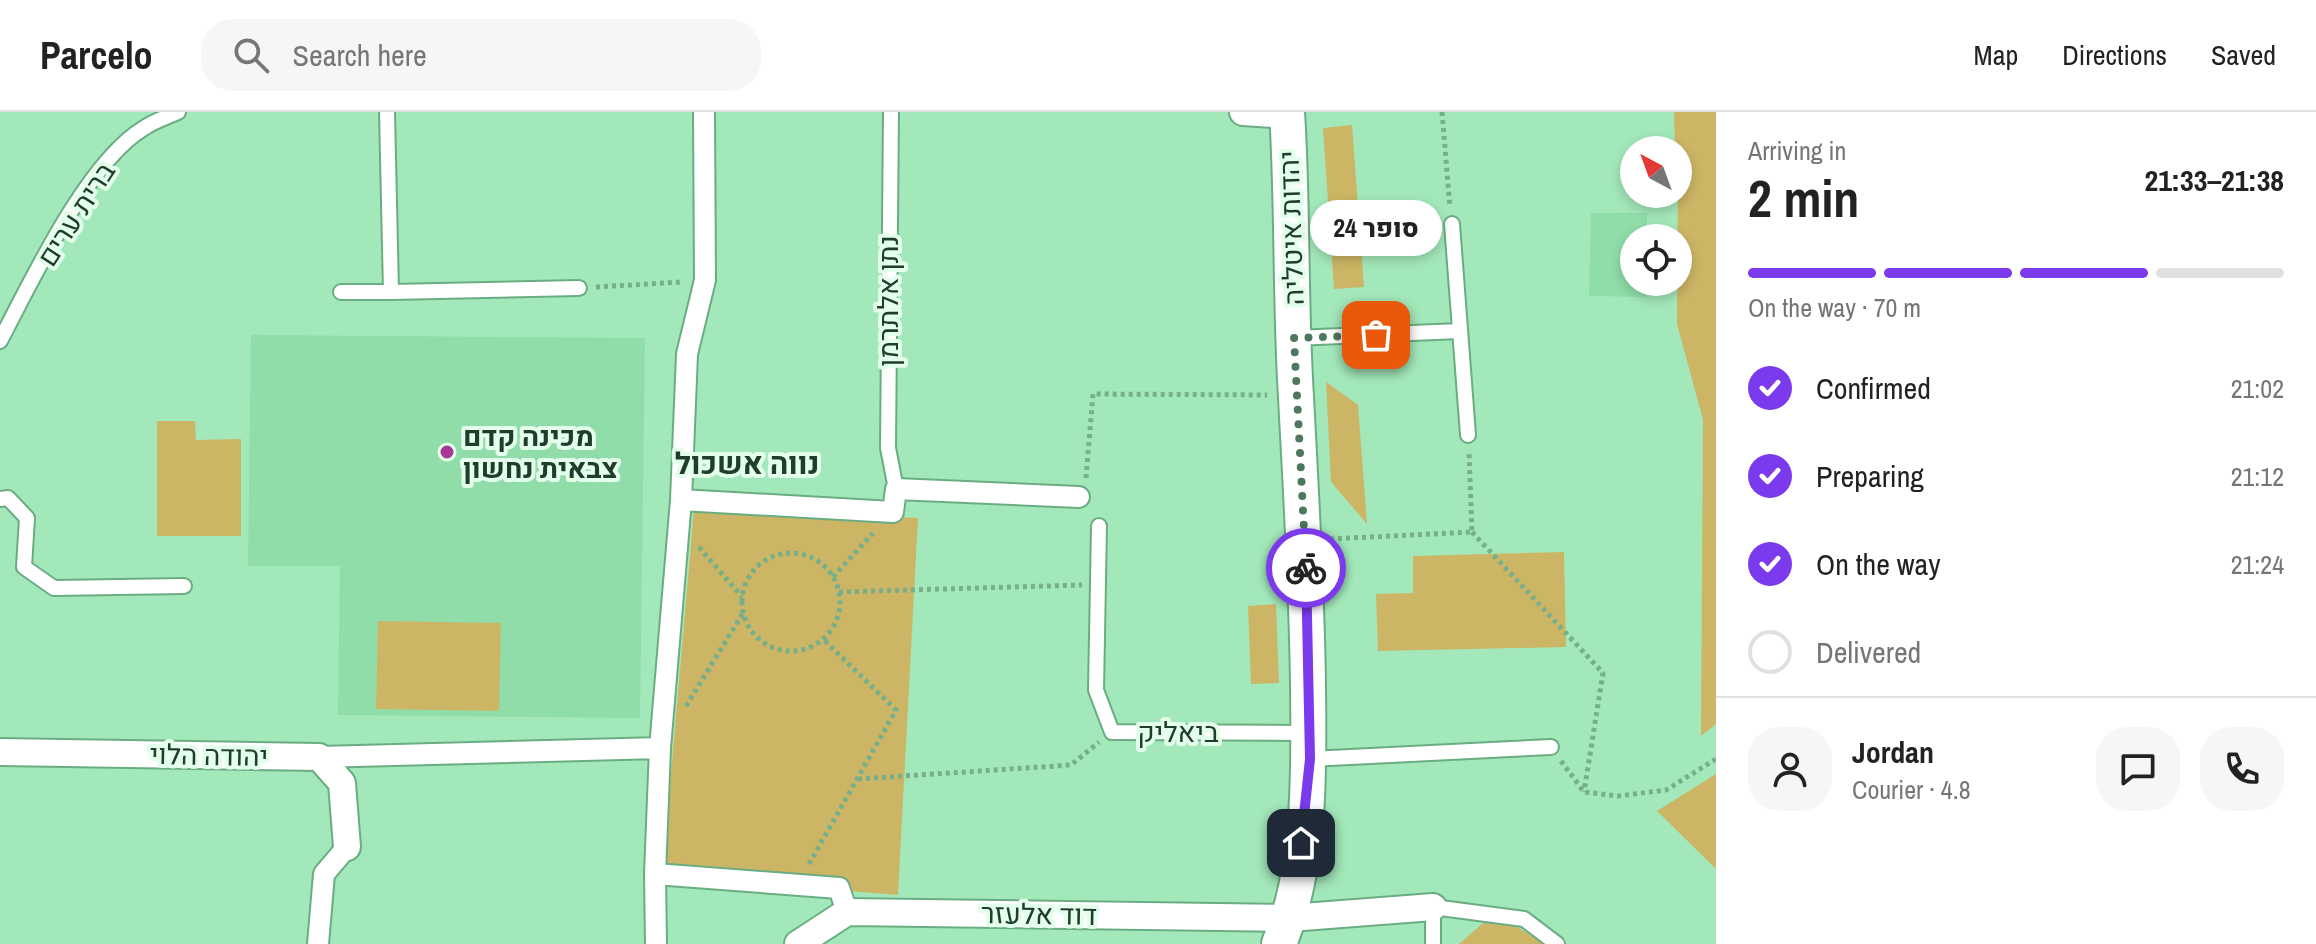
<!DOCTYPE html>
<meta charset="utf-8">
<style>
body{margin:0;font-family:"Archivo Narrow",Heebo,sans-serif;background:#f6f6f6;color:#222;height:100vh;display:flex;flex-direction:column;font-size:30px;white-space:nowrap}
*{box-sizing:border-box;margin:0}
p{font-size:26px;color:#767676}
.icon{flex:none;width:44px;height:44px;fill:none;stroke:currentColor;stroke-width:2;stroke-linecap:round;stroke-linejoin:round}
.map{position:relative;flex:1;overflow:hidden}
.drawer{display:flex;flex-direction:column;background:#fff;width:600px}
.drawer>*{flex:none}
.needle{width:52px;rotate:319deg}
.fabs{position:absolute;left:1620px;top:24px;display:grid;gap:16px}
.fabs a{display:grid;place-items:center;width:72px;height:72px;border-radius:50%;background:#fff;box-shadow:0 4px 12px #0003;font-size:40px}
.pin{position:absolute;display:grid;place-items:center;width:68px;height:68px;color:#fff;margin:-34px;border-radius:16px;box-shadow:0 4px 12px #0006}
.courier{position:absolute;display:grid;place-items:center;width:80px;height:80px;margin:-40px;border:6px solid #7c3aed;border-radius:50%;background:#fff;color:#222;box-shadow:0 2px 10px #0007}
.bubble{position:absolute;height:56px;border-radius:28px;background:#fff;box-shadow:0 4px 12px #0003;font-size:26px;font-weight:800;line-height:56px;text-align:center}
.head em{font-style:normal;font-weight:800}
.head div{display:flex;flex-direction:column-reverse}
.head{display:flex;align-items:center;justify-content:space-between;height:136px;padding:0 32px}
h1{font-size:52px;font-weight:800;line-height:60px}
.bar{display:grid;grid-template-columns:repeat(4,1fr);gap:12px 8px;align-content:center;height:96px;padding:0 32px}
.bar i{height:10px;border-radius:6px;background:#e0e0e0}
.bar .active{background:#7c3aed}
.bar p{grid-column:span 4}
.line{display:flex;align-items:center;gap:20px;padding:0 32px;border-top:2px solid #e0e0e0}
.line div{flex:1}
.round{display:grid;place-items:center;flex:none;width:84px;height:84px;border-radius:32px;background:#f6f6f6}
ol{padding:0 32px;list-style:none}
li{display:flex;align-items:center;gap:24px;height:88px}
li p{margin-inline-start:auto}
li .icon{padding:8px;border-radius:50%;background:#7c3aed;color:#fff;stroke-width:4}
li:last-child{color:#767676}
li i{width:44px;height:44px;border:4px solid #e0e0e0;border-radius:50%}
header{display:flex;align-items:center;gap:48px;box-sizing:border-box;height:112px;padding:0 40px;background:#fff;border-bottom:2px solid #e0e0e0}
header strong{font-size:38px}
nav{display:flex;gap:44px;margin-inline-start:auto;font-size:28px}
.search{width:560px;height:72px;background:#f6f6f6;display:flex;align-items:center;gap:20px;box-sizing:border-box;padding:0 28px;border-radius:32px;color:#767676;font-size:30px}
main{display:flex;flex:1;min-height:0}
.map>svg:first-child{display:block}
.built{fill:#90ddaa}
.green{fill:#ccb665}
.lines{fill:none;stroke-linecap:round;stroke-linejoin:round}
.service-casing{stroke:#6aad82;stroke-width:18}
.pedestrian-casing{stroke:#6aad82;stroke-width:24}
.minor-casing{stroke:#6aad82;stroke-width:30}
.tertiary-casing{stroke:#6aad82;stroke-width:38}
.path{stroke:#77af8b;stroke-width:5;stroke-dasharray:4 4;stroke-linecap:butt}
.service{stroke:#fff;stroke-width:14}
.pedestrian{stroke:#fff;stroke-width:20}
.minor{stroke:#fff;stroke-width:26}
.tertiary{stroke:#fff;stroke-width:34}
.done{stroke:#4e785d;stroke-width:8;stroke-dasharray:0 14.4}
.route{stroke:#7c3aed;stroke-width:10}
.poi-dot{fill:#a83896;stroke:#e3feeb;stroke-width:3}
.labels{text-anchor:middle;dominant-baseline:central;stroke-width:8;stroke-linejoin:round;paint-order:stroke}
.street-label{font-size:28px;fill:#203c2b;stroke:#e3feeb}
.poi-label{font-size:28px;font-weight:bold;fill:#203c2b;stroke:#e3feeb;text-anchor:start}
.neighbourhood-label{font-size:30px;font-weight:bold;fill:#203c2b;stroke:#e3feeb}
</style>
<header>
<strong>Parcelo</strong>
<div class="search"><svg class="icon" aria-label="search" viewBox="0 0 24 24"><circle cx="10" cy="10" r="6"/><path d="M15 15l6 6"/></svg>Search here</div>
<nav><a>Map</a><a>Directions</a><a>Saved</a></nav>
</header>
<main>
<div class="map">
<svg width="1716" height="832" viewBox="0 0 1716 832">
<rect width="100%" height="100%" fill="#a3e8ba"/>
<path class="built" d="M1591 101H1647V126H1634V170H1646V185L1589 184Z
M251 223 645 226 640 606 338 603 340 454H248Z"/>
<path class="green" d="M1674 0H1716V612L1701 624 1703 308 1677 212 1678 38H1675Z
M1352 13 1364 175 1334 177 1323 16Z
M1326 270 1358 293 1367 412 1331 370Z
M157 309H195L196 328 241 327V424H157Z
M694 397 918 406 898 783 662 764Z
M1564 440 1566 535 1378 539 1376 482 1413 481V444Z
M1276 492 1279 571 1251 572 1248 494Z
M378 509 501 511 499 599 376 597Z
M1716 662V757L1657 699Z
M1483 811 1512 812 1545 832H1459Z"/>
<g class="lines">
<g class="service-casing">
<path id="service" d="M387 0 391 180 579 176
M891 0 888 336 896 377
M1452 112 1468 323
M341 180H391
M1294 226 1459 219
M0 229C31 170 87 50 144 16 154 9 167 5 178 0
M0 387 8 386 27 406 24 455 54 476 184 474
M1099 414 1096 578 1112 620 1308 621
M1310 647 1551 635
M1433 832V795L1524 807 1557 832"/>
</g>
<g class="pedestrian-casing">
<path id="pedestrian" d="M681 388 893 400 896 377 1079 385
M660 636 655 762 839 776 847 800
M319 645 660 636 681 388 687 242 705 168 704 0
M655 762 656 832
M318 832 324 762 347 735"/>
</g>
<g class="minor-casing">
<path id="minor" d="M1243 0 1287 3
M0 640 319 645 342 671 347 735
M798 832 847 800 1290 806 1433 795"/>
</g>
<g class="tertiary-casing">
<path id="tertiary" d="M1279 832C1311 753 1309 659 1308 575 1307 478 1301 382 1296 285 1290 190 1293 95 1287 0"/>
</g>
<path class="path" d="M1442 0 1450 95
M596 175 682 170
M1086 366 1093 282 1267 283
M1472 420 1603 561 1584 680
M1330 427 1472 420 1469 340
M699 435 742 485
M742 490a49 49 0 1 1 98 0a49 49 0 1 1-98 0Z
M833 465 873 421
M839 480 1082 473
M686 594 743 501
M1561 649 1584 680 1618 684 1666 678 1716 647
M858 667 1071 653 1099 630
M809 752 896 598 823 527"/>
<use href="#service" class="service"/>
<use href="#pedestrian" class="pedestrian"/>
<use href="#minor" class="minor"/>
<use href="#tertiary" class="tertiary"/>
</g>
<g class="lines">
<path class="done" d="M1306 456 1294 226 1376 223"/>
<path class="route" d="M1301 731 1310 647 1306 456"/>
</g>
<circle class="poi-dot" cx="447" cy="340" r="8"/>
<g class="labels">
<g class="street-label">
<text transform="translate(76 102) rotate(-57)">ברית ערים</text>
<text transform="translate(1291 116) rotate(-92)">יהדות איטליה</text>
<text transform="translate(888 189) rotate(-90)">נתן אלתרמן</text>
<text x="1178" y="620">ביאליק</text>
<text transform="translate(209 643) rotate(1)">יהודה הלוי</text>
<text transform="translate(1039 802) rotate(1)">דוד אלעזר</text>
</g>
<g class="poi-label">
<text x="463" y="324">מכינה קדם<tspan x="463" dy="32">צבאית נחשון</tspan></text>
</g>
<g class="neighbourhood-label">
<text x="747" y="351">נווה אשכול</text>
</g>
</g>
</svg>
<div class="fabs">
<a><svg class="needle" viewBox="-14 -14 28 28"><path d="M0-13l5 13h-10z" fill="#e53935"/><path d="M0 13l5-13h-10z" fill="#767676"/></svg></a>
<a><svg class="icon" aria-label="locate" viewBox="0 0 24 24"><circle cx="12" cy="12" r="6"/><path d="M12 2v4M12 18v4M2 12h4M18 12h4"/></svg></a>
</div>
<div class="pin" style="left:1376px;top:223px;background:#ea580c"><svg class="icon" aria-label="bag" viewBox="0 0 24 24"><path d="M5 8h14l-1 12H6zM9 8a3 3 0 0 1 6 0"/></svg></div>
<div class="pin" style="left:1301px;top:731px;background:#1f2937"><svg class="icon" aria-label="home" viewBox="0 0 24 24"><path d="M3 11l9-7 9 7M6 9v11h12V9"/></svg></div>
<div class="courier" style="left:1306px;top:456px"><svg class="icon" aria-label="bike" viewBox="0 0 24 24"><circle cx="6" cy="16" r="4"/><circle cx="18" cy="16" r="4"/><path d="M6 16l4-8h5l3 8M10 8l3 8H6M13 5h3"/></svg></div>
<div class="bubble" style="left:1310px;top:88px;width:132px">סופר 24</div>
</div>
<section class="drawer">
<div class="head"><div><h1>2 min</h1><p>Arriving in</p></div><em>21:33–21:38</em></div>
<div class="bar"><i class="active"></i><i class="active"></i><i class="active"></i><i></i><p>On the way · 70 m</p></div>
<ol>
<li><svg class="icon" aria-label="check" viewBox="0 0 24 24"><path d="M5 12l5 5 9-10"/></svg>Confirmed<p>21:02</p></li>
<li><svg class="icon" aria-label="check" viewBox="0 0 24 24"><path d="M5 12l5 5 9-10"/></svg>Preparing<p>21:12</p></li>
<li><svg class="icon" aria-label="check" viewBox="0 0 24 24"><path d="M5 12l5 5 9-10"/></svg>On the way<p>21:24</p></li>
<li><i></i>Delivered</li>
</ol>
<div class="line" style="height:144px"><a class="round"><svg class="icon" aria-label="person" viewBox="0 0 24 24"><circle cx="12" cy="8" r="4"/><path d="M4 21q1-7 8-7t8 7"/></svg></a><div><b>Jordan</b><p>Courier · 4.8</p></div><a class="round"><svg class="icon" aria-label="chat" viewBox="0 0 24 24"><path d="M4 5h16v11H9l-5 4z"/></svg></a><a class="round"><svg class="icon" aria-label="phone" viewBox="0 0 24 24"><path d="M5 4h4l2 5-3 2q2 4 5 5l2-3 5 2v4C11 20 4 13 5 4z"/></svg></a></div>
</section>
</main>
